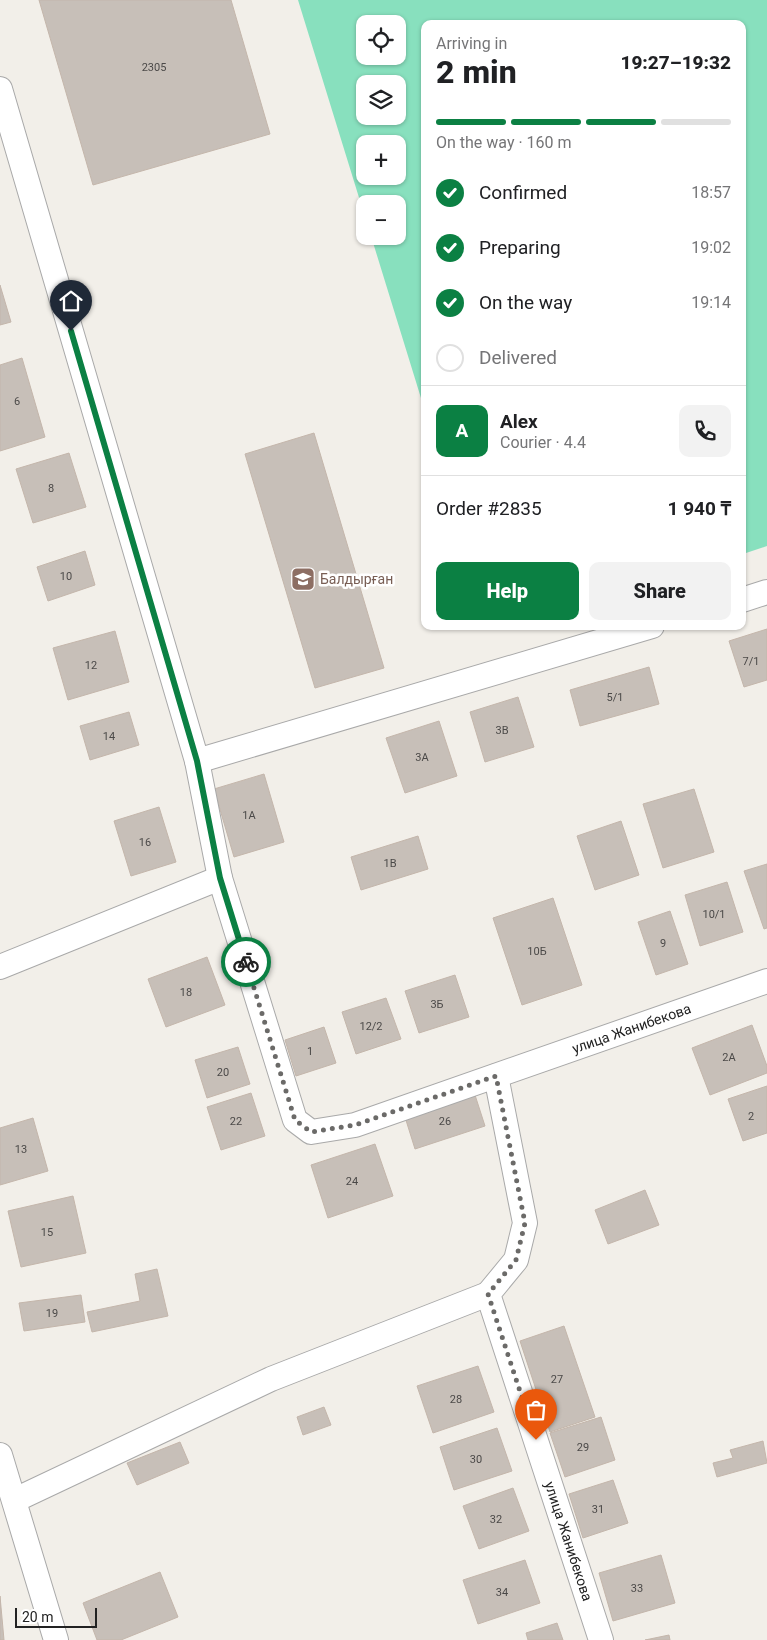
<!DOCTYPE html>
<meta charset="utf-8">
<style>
body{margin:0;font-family:Roboto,sans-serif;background:#f2f2f2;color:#202124;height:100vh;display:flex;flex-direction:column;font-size:19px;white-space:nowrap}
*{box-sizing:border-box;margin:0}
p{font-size:16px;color:#757577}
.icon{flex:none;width:28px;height:28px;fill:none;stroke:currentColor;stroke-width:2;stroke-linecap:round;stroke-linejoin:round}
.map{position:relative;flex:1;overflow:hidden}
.details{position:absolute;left:421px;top:20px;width:325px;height:610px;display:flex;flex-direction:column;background:#fff;border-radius:10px;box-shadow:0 1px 4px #0004}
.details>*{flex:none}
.tools{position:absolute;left:356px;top:15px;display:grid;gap:10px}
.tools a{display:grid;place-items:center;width:50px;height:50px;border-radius:10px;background:#fff;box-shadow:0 1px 4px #0004;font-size:25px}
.scale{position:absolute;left:15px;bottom:12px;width:82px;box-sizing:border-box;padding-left:5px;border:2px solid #222;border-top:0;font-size:14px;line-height:18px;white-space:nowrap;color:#222;-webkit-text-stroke:4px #fff;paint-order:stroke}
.pin{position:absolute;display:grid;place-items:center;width:42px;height:42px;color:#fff;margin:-51px -21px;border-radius:50% 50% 50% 0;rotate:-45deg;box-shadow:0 0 5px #0007}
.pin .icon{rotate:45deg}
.courier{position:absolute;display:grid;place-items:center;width:50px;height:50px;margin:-25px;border:4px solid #0b8043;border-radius:50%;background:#fff;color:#222;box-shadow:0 1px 6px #0007}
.summary em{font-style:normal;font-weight:800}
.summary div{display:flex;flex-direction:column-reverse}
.summary{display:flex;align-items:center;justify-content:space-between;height:85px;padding:0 15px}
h1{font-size:32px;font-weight:800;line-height:38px}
.bar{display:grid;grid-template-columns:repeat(4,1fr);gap:8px 5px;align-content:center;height:60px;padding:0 15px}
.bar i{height:6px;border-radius:4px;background:#e0e0e0}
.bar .selected{background:#0b8043}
.bar p{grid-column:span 4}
.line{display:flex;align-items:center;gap:12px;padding:0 15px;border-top:1px solid #e0e0e0}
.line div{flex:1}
.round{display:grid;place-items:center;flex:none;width:52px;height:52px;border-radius:10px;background:#f2f2f2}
ol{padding:0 15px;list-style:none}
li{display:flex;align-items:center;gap:15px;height:55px}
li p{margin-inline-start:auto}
li .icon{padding:5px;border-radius:50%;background:#0b8043;color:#fff;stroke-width:4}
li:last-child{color:#757577}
li i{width:28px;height:28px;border:2px solid #e0e0e0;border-radius:50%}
.button{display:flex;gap:10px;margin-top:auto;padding:10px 15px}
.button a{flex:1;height:58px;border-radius:10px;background:#0b8043;color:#fff;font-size:20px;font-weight:800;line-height:58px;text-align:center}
.button a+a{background:#f2f2f2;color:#202124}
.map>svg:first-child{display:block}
.pitch{fill:#88e0be;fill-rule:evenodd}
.building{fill:#c7bfb8;stroke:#c4b6ab}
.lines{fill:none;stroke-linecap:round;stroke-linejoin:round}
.street-casing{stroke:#a9a9a9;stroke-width:26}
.street{stroke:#fff;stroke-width:24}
.done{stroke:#6b6a68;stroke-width:5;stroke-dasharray:0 9}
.route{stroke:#0b8043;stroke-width:6}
.labels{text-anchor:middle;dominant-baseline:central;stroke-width:5;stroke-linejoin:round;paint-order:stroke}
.number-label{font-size:11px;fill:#4b4948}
.education-label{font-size:14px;fill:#785e54;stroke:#fff;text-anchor:start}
.street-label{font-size:14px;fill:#222;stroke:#fff}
</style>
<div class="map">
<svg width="767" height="1640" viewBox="0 0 767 1640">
<rect width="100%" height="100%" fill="#f2efe9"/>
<path class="pitch" d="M298 0H767V546L743 554 742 24H425V411L371 236H398V204H365V217ZM365 24H398V56H365ZM365 84H398V116H365ZM365 144H398V176H365Z"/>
<path class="building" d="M39 0H231L270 134 93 185Z
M0 285 11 322 0 325Z
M22 358 45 437 0 451V365Z
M314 433 384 668 315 688 245 454Z
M69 453 86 507 33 523 16 469Z
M85 551 95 585 48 601 37 567Z
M767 629V680L744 687 729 641Z
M115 631 129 682 68 700 53 648Z
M649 667 659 704 580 726 570 690Z
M518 697 534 747 485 762 470 712Z
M129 712 139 745 90 760 80 726Z
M439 721 457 776 405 793 386 738Z
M264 774 284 842 234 857 214 789Z
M694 789 714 852 663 868 643 804Z
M159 807 176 862 131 876 114 821Z
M621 821 639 875 595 890 577 836Z
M418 836 428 869 361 890 351 857Z
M767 864V928L764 929 744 871Z
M727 882 743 932 700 946 685 895Z
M553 898 582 985 522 1005 493 918Z
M670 911 688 964 656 975 638 922Z
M207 957 225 1005 166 1027 148 979Z
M455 975 469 1017 419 1033 405 991Z
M386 998 401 1039 356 1054 342 1012Z
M752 1025 767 1066V1073L710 1095 692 1048Z
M324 1027 336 1063 296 1076 285 1040Z
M238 1047 250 1084 207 1098 195 1060Z
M767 1086V1133L743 1141 728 1099Z
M251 1093 265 1136 221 1150 207 1107Z
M475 1095 485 1126 415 1149 405 1117Z
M33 1118 48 1171 0 1185V1128Z
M375 1144 393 1196 328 1218 311 1165Z
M645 1190 659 1225 608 1244 595 1210Z
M73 1196 86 1253 21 1267 8 1211Z
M157 1269 168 1316 92 1332 87 1312 140 1301 135 1274Z
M81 1295 85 1322 24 1331 19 1303Z
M564 1326 595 1417 550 1432 520 1341Z
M478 1366 494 1412 433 1433 417 1386Z
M324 1407 331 1425 303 1435 297 1417Z
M601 1417 615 1460 565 1477 550 1433Z
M497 1428 512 1471 454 1490 440 1447Z
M763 1441 767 1463 717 1477 713 1463 733 1458 730 1450Z
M180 1442 189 1463 137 1485 127 1463Z
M613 1480 628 1523 583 1538 569 1494Z
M513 1488 529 1531 479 1549 463 1506Z
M661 1555 675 1603 613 1621 599 1573Z
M525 1560 540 1603 478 1624 463 1580Z
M160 1572 178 1617 121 1640H97L83 1603Z
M0 1596 4 1640H0Z
M557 1623 563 1640H528L526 1633Z
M669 1635 670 1640H645Z"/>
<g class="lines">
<g class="street-casing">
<g id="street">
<path d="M0 89 197 761 652 626"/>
<path d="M742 600 767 592"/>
<path id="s1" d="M197 761 220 878 295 1120 311 1132 355 1125 767 981"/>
<path d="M0 967 220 878"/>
<path id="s2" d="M496 1076 525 1223 516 1260 488 1294 601 1640"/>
<path d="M0 1455 56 1640"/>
<path d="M15 1500 271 1379 488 1294"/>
</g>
</g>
<use href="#street" class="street"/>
</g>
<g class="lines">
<path class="done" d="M246 962 295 1120 311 1132 355 1125 496 1076 525 1223 516 1260 488 1294 536 1440"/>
<path class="route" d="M71 331 197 761 220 878 246 962"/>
</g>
<defs>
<g id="school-square" transform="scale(1.25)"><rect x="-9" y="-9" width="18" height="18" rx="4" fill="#8d6e63" stroke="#fff"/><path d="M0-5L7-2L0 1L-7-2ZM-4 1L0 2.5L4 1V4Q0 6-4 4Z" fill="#fff"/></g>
</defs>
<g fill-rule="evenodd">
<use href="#school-square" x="303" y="579"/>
</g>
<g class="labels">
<g class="number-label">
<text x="154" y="67">2305</text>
<text x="17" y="401">6</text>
<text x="51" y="488">8</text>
<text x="66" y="576">10</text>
<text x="751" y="661">7/1</text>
<text x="91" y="665">12</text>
<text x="615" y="697">5/1</text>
<text x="502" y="730">3В</text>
<text x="109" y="736">14</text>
<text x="422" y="757">3А</text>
<text x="249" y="815">1А</text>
<text x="145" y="842">16</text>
<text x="390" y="863">1В</text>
<text x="714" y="914">10/1</text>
<text x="663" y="943">9</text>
<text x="537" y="951">10Б</text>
<text x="186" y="992">18</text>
<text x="437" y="1004">3Б</text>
<text x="371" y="1026">12/2</text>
<text x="310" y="1051">1</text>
<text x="729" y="1057">2А</text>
<text x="223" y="1072">20</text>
<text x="751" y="1116">2</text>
<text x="236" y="1121">22</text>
<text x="445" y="1121">26</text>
<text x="21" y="1149">13</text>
<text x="352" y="1181">24</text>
<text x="47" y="1232">15</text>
<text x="52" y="1313">19</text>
<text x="557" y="1379">27</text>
<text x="456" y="1399">28</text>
<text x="583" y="1447">29</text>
<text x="476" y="1459">30</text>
<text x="598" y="1509">31</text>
<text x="496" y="1519">32</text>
<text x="637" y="1588">33</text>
<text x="502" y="1592">34</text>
</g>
<g class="education-label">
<text x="320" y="579">Балдырған</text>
</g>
<g class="street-label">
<text stroke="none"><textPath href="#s1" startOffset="730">улица Жанибекова</textPath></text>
<text stroke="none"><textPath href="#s2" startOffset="492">улица Жанибекова</textPath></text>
</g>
</g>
</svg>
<div class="tools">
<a><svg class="icon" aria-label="locate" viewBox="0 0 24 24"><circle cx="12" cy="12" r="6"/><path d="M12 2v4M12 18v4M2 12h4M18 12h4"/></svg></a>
<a><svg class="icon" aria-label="layers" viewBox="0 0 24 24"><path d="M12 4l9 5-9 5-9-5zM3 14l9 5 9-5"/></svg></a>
<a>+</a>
<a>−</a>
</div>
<div class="scale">20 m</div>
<div class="pin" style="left:536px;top:1440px;background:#ea580c"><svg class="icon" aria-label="bag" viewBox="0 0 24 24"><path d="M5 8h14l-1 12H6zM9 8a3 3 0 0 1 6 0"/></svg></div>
<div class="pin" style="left:71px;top:331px;background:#1f2937"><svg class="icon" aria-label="home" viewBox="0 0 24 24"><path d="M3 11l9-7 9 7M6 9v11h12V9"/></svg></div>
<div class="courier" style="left:246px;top:962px"><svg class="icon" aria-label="bike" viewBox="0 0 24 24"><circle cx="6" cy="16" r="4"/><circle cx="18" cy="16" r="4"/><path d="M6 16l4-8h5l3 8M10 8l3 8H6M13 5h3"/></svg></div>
<section class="details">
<div class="summary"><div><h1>2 min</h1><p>Arriving in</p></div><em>19:27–19:32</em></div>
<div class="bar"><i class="selected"></i><i class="selected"></i><i class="selected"></i><i></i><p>On the way · 160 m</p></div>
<ol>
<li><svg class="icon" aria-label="check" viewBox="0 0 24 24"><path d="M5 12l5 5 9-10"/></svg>Confirmed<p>18:57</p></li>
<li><svg class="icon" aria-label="check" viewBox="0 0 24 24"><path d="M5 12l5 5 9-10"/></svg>Preparing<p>19:02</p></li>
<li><svg class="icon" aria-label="check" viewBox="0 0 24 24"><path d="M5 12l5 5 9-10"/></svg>On the way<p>19:14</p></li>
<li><i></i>Delivered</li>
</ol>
<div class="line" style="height:90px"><b class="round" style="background:#0b8043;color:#fff">A</b><div><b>Alex</b><p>Courier · 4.4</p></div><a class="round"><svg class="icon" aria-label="phone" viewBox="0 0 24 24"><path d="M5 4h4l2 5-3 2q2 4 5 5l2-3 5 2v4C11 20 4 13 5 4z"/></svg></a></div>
<div class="line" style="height:65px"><div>Order #2835</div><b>1 940 ₸</b></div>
<div class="button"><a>Help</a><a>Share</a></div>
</section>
</div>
